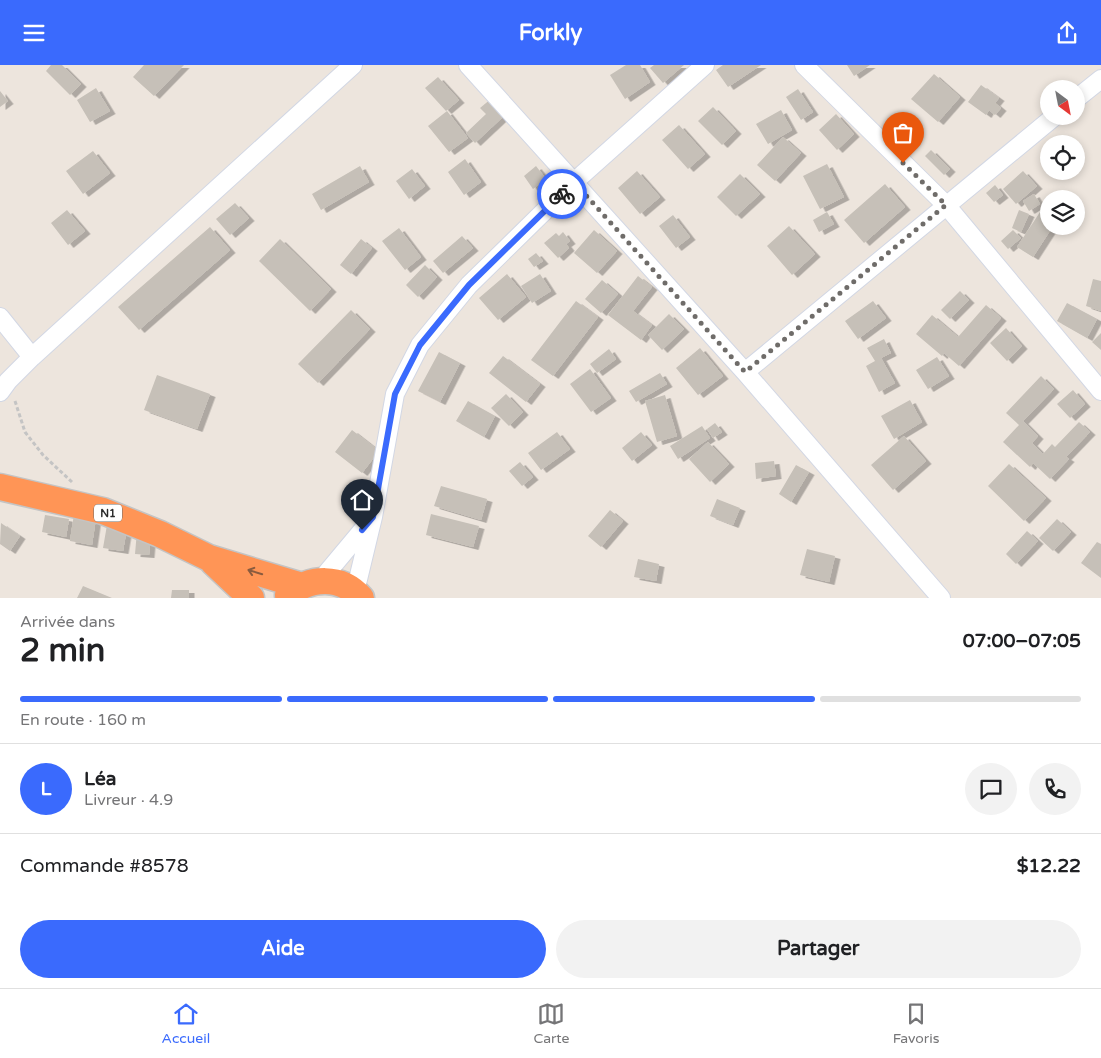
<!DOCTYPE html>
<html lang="fr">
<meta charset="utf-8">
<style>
body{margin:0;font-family:"Varela Round",sans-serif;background:#f2f2f2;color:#202124;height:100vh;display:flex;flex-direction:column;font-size:19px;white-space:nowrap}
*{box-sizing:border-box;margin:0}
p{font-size:16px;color:#757577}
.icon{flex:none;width:28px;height:28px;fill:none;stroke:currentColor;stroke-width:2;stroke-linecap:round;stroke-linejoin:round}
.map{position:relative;height:533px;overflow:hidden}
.drawer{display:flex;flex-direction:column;background:#fff;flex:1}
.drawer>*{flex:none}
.needle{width:32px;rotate:148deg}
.tools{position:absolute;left:1040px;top:15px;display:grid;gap:10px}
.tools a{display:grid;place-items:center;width:45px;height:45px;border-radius:50%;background:#fff;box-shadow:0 2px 8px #0003;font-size:25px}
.pin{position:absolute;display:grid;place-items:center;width:42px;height:42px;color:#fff;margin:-51px -21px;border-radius:50% 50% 50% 0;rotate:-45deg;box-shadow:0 0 5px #0007}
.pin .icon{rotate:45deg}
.courier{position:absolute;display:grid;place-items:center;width:50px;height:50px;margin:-25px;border:4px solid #3a6afd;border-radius:50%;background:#fff;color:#222;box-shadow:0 1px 6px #0007}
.headline em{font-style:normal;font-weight:800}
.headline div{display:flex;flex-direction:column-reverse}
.headline{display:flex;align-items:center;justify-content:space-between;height:85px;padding:0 20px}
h1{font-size:32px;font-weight:800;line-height:38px}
.bar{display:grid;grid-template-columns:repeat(4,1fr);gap:8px 5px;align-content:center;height:60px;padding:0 20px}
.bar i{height:6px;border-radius:4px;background:#e0e0e0}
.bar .selected{background:#3a6afd}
.bar p{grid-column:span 4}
.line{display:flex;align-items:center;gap:12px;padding:0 20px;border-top:1px solid #e0e0e0}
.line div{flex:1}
.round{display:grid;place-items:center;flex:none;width:52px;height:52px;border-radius:26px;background:#f2f2f2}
.action{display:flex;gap:10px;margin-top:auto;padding:10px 20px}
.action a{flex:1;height:58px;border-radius:30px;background:#3a6afd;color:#fff;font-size:20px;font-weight:800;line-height:58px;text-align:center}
.action a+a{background:#f2f2f2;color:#202124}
header{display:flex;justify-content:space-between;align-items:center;height:65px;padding:0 20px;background:#3a6afd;color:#fff;font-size:22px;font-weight:800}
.menu{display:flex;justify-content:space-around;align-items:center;height:70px;border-top:1px solid #e0e0e0;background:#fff;font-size:14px;color:#757577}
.menu a{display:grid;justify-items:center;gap:2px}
.menu .selected{color:#3a6afd}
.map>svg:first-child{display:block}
.building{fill:#c6c0b8;filter:url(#shadow)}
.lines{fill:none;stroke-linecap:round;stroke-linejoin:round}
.minor-casing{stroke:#d2d7e4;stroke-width:20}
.highway-casing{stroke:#c4c4c4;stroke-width:29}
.path{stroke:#c4c4c4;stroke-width:3;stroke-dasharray:4 2.5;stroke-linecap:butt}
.minor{stroke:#fff;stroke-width:18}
.highway{stroke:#ff9556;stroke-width:26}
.oneway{stroke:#8a5b3e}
.done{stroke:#6f6c69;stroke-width:5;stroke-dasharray:0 9}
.route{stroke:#3a6afd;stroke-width:6}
.labels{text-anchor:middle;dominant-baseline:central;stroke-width:4;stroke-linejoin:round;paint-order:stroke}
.shield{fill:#fff;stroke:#6b6b6b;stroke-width:1}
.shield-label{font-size:11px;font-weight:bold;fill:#2b2b2b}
</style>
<header><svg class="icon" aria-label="menu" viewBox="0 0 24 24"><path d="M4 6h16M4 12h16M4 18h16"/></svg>Forkly<svg class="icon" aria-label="share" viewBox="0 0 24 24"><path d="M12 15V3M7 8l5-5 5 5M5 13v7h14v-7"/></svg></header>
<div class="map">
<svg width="1101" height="533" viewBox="0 0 1101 533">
<defs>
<filter id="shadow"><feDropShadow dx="5.5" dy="3" stdDeviation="0" flood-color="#0004"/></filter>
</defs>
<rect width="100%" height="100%" fill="#ede5dd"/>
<path class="building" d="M51 0H62L81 19 70 30 46 6Z
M144 0H184L154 31 133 12Z
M626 0H640L650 17 625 34 610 10Z
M654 0H684L663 18 650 3Z
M723 0H761L728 22 716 5Z
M847 0H870L854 11Z
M934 9 960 32 938 57 911 34Z
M438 12 459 35 446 46 425 23Z
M981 20 999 33 995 38 1001 43 995 50 989 45 986 50 968 37Z
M96 23 110 46 90 57 77 35Z
M798 24 813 47 801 55 786 32Z
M0 26 8 36 0 42Z
M492 33 506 49 475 78 466 68 486 49 480 43Z
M713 42 736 66 722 80 698 56Z
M781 45 792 65 768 79 756 59Z
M447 46 468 73 449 87 428 61Z
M836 49 854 69 837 85 819 65Z
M679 60 705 89 688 104 662 75Z
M783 72 801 88 775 116 757 100Z
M931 85 950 104 944 110 925 91Z
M93 86 110 108 83 129 66 106Z
M465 94 481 117 464 130 448 107Z
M827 99 844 132 820 144 803 111Z
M360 101 369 117 321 145 312 129Z
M536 101 546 114 533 124 524 111Z
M412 104 425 121 409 134 396 116Z
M637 106 660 132 640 149 618 123Z
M1023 106 1037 121 1016 139 1003 124Z
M740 109 760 129 736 151 717 132Z
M885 119 905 142 864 178 844 155Z
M995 120 1003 130 994 137 986 128Z
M1034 129 1040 139 1029 146 1023 136Z
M235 138 249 153 230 170 216 154Z
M1042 144 1049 149V161H1053L1033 192 1017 182Z
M67 145 85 166 68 180 51 158Z
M1019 145 1029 149 1021 167 1012 163Z
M827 147 834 159 819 167 813 155Z
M673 150 690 172 676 183 659 161Z
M789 161 815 189 792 210 767 181Z
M210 162 230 185 139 265 118 242Z
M399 163 421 192 405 205 382 176Z
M594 165 617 186 597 208 574 188Z
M1013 165 1021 173 1008 184 1001 176Z
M563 167 570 176 566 179 569 183 558 193 544 178 556 168 559 171Z
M462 171 473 183 443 208 433 196Z
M280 174 331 224 310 246 259 196Z
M361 174 372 183 351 209 340 200Z
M536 188 543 196 534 202 528 194Z
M425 200 437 212 418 232 406 220Z
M507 209 526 232 498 255 479 233Z
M540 209 551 226 532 238 521 221Z
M638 211 652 222 633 246 652 260 641 275 608 250Z
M1093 214 1101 216V246L1086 241Z
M602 215 618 229 601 248 585 234Z
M960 226 969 235 950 254 941 245Z
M576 236 598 252 553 311 531 295Z
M873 236 886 253 858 274 845 256Z
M1067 238 1097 254 1087 273 1057 256Z
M986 240 1001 253 959 301 944 288 942 291 916 269 932 250 958 272Z
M351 245 370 264 318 318 298 299Z
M669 249 684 264 662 285 648 270Z
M1006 263 1022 281 1007 296 990 278Z
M1101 268V285L1092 277Z
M884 274 891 288 881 293 895 318 879 327 866 301 875 296 867 283Z
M700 283 723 311 698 330 676 303Z
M609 284 616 294 597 308 590 299Z
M439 287 460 298 440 337 418 326Z
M503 291 540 319 526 337 489 308Z
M937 292 949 311 928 324 916 305Z
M590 304 611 333 591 347 570 319Z
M660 308 667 319 636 337 629 326Z
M157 310 210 329 197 364 144 345Z
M1041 311 1054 324 1023 356 1038 371 1032 378 1043 389 1052 379 1055 382 1079 357 1090 367 1066 392 1069 394 1050 414 1033 398 1030 402 1003 377 1019 360 1006 348Z
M1073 325 1085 339 1070 353 1057 339Z
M506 329 523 347 509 361 491 343Z
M665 330 677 371 657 377 645 336Z
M910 335 922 357 894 374 881 351Z
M468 336 495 351 484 372 456 356Z
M715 358 722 367 713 373 707 364Z
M702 361 710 373 678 394 670 381Z
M352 365 379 386 362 408 335 387Z
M557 367 570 384 541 405 528 388Z
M641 367 652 380 632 396 622 383Z
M904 371 926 396 893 425 871 400Z
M708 377 729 399 710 417 689 394Z
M774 396 776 411 756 414 755 398Z
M520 397 533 412 522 421 509 406Z
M1009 399 1046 433 1024 456 988 421Z
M796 400 809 407 791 437 779 429Z
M441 421 487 434 481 455 434 441Z
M717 434 740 443 733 460 710 451Z
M610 445 623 456 601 482 588 471Z
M74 449 96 453 92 480 70 476Z
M431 449 479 461 473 482 426 470Z
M45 450 69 454 66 472 42 467Z
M1057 454 1071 467 1053 486 1039 473Z
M1 458 20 471 10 486 0 479Z
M107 460 127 463 123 486 103 483Z
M137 466 151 467 149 490 135 489Z
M1027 466 1038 476 1016 499 1006 489Z
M1097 477 1101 479V513L1081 498Z
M807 484 835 491 829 517 800 510Z
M638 494 659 499 656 516 634 512Z
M83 521 112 533H77Z
M172 525H189V533H171Z"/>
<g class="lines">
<g class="minor-casing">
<path id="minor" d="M468 0 745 307 941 533
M804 0 946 140 1101 326
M1076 34 1101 14
M0 252 32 292
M745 307 1055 51
M0 327 8 316 32 292 353 0
M320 516 371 455
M355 527 373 452 395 329 420 280 469 220 574 117 705 0"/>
</g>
<g class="highway-casing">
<path id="highway" d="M0 422 103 446 160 469 209 493 302 521
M213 497 251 533
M288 530C310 512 341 510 361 533"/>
</g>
<path class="path" d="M15 336 25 367 43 390 72 417"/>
<use href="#minor" class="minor"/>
<use href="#highway" class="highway"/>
</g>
<defs><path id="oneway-shaft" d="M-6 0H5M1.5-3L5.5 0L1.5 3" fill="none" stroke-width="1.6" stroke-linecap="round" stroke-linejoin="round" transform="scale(1.25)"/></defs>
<use class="oneway" href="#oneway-shaft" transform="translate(255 507) rotate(-163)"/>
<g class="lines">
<path class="done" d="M562 129 574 117 745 307 946 140 903 98"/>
<path class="route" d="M362 465 373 452 395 329 420 280 469 220 562 129"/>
</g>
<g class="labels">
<rect class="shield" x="94" y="439.5" width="28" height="17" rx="4"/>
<g class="shield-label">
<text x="108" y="448">N1</text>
</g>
</g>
</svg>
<div class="tools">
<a><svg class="needle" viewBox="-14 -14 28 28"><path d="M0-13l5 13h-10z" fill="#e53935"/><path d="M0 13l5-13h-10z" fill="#757577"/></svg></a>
<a><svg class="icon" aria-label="locate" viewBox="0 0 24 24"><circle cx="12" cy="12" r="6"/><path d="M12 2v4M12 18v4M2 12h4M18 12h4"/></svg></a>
<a><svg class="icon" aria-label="layers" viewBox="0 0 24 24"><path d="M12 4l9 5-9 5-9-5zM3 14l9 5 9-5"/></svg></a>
</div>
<div class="pin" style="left:903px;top:98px;background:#ea580c"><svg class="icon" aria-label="bag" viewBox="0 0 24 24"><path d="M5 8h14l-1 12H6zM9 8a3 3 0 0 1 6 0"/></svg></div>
<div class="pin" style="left:362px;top:465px;background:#1f2937"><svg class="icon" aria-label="home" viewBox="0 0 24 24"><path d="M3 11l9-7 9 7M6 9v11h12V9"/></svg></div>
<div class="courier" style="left:562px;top:129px"><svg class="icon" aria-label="bike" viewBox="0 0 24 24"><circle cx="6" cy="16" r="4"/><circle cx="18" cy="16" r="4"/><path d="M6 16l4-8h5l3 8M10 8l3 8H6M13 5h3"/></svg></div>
</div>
<section class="drawer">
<div class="headline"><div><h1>2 min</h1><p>Arrivée dans</p></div><em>07:00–07:05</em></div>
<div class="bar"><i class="selected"></i><i class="selected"></i><i class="selected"></i><i></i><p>En route · 160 m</p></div>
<div class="line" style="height:90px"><b class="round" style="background:#3a6afd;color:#fff">L</b><div><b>Léa</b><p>Livreur · 4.9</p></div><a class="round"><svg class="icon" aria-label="chat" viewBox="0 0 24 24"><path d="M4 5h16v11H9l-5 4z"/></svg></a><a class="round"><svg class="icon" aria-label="phone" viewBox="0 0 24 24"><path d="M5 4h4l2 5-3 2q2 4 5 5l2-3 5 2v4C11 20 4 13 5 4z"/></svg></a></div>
<div class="line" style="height:65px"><div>Commande #8578</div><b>$12.22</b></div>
<div class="action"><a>Aide</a><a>Partager</a></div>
</section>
<nav class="menu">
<a class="selected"><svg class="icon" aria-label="home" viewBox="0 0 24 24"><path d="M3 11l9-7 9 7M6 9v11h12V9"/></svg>Accueil</a>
<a><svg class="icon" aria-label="map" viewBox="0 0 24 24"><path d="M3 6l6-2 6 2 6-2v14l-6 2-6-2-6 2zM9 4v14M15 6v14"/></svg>Carte</a>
<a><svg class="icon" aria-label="saved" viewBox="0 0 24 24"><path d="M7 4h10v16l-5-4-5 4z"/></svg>Favoris</a>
</nav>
